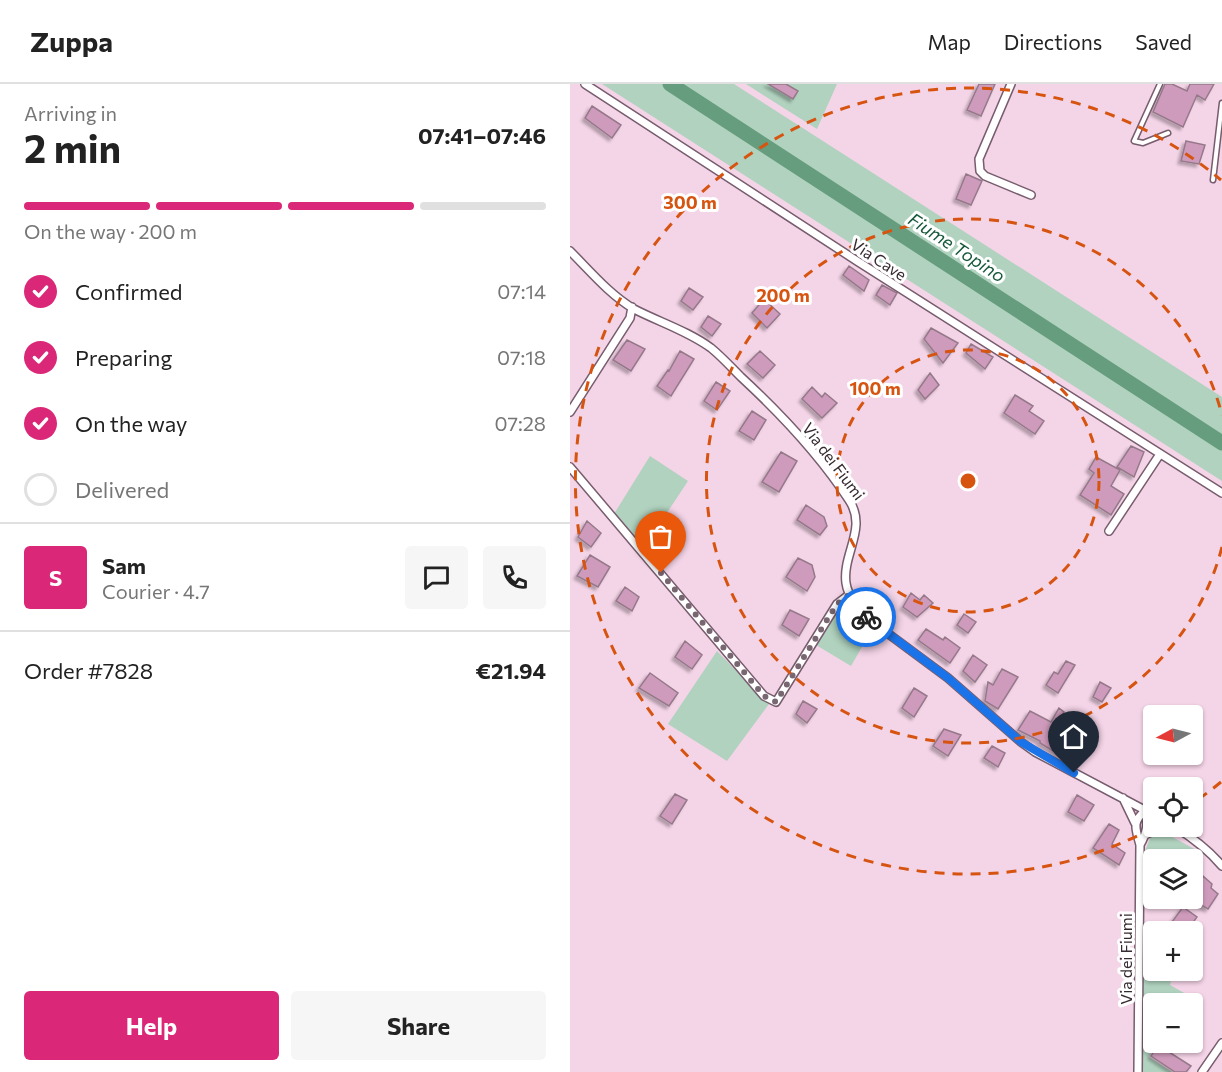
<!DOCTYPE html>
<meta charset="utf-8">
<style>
body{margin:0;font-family:Commissioner,sans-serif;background:#f6f6f6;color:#222;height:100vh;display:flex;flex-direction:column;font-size:22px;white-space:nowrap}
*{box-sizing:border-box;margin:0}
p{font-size:20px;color:#767676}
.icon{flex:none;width:33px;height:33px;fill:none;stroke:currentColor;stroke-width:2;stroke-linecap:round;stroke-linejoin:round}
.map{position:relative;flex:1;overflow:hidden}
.side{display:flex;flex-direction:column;background:#fff;width:570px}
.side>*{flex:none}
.needle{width:39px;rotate:263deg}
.buttons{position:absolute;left:573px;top:621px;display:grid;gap:12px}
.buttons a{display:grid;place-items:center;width:60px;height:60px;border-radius:6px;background:#fff;box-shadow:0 2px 4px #0004;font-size:30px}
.pin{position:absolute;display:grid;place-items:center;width:51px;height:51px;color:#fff;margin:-62px -26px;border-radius:50% 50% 50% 0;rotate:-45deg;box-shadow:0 0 6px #0007}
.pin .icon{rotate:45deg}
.courier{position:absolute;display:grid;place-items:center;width:60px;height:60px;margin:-30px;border:4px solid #1a73e8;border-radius:50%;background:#fff;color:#222;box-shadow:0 2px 8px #0007}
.headline em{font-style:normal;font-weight:700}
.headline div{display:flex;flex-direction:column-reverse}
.headline{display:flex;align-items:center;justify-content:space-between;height:102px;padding:0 24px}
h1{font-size:39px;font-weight:700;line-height:45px}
.bar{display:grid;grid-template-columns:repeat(4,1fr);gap:9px 6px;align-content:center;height:72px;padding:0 24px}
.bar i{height:8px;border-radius:4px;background:#e0e0e0}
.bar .on{background:#db2777}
.bar p{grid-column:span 4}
.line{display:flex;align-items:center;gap:15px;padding:0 24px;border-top:2px solid #e0e0e0}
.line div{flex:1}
.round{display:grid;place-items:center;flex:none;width:63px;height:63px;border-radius:6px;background:#f6f6f6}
ol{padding:0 24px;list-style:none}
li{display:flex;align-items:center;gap:18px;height:66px}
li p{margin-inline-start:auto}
li .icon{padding:6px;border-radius:50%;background:#db2777;color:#fff;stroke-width:4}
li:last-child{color:#767676}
li i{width:33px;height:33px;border:3px solid #e0e0e0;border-radius:50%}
.cta{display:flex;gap:12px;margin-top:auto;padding:12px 24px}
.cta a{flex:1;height:69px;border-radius:6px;background:#db2777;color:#fff;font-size:24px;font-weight:700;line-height:69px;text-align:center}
.cta a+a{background:#f6f6f6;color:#222}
header{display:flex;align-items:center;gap:36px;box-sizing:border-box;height:84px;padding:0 30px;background:#fff;border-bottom:2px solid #e0e0e0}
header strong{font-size:28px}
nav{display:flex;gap:33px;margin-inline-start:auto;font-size:21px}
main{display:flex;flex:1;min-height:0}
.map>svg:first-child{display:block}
.green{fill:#b0d2be}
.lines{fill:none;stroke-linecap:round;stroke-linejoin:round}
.river{stroke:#669d7e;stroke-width:15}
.building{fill:#cf9bbc;stroke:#95798a;stroke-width:1.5;filter:url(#shadow)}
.service-casing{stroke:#775c6d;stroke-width:7}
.minor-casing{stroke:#775c6d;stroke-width:10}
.service{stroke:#fff;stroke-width:4}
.minor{stroke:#fff;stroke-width:7}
.done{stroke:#786671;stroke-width:6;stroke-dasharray:0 10.8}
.route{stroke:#1a73e8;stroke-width:8}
.ring{fill:none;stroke:#d65410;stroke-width:3;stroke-dasharray:10 8}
.labels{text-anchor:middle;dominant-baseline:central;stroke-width:6;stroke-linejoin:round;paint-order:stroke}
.street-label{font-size:16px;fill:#362a31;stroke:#fff}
.water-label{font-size:18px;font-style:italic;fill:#16593a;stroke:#fff}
.centre{fill:#d65410;stroke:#fff;stroke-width:3}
.ring-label{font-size:18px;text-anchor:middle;font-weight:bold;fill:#d65410;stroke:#fff;stroke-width:6;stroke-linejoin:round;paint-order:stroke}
</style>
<header>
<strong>Zuppa</strong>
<nav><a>Map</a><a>Directions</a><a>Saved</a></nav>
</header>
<main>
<section class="side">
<div class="headline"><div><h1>2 min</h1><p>Arriving in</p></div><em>07:41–07:46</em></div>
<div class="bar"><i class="on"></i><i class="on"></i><i class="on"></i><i></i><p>On the way · 200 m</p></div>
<ol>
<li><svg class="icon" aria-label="check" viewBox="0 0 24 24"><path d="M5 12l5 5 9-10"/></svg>Confirmed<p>07:14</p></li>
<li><svg class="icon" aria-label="check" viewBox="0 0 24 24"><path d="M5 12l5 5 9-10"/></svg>Preparing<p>07:18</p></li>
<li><svg class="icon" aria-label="check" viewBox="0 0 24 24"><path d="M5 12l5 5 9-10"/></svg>On the way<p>07:28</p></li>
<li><i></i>Delivered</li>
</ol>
<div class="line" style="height:108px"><b class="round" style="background:#db2777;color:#fff">S</b><div><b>Sam</b><p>Courier · 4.7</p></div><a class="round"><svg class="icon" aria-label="chat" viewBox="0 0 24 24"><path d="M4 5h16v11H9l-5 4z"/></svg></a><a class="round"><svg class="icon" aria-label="phone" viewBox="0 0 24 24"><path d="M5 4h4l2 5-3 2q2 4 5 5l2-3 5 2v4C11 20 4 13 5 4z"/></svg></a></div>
<div class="line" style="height:78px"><div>Order #7828</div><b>€21.94</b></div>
<div class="cta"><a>Help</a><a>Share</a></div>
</section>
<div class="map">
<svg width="652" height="988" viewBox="0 0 652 988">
<defs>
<filter id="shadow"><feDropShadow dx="-3" dy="3" stdDeviation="1.5" flood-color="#0004"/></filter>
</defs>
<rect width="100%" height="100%" fill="#f4d4e7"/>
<path class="green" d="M32 0H164L228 41 652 313V397Z
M176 0H267L247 45Z
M80 372 118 397 73 465 44 430Z
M269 521 300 549 281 582 246 561Z
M147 567 199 620 157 677 98 640Z
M593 748 632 769 629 773 612 765 604 775 584 776 574 769 581 752Z
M572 873 583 882 584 886 589 887 601 897 600 901 616 910 609 919 584 920 583 931 569 928Z
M572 950 586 959 579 973 602 988H571Z"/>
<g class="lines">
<path class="river" d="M100 0 652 359"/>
</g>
<path class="building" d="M198 0H216L228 7 223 15Z
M409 0H425L411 32 397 26Z
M595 0H602L617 7 620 0H644L635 16 627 11 613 43 583 28Z
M22 22 51 41 42 54 15 34Z
M616 57 635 61 629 80 611 77Z
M396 90 412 97 401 121 386 115Z
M279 182 299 196 294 207 273 191Z
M312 201 327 209 320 221 306 211Z
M119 204 133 213 123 226 111 217Z
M194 215 210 230 197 244 182 229Z
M138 232 151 240 142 252 131 243Z
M361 244 388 259 373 279 354 255Z
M57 256 75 265 61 287 43 276Z
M401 260 423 273 415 285 396 269Z
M110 267 124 275 101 312 87 302 98 286 99 287Z
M190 267 205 281 193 294 177 280Z
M360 289 369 301 355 315 348 306Z
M146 298 160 307 147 326 134 317Z
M242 303 252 313 255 309 267 319 252 334 232 315Z
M445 311 463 322 459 327 474 337 465 350 434 329Z
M182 327 196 336 184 356 169 347Z
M561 362 574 368 564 393 547 383Z
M211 368 227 377 209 408 192 398Z
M526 373 550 386 541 402 554 410 541 431 510 411 524 389 519 385Z
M236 421 254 433 257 442 250 451 227 436Z
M17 437 31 449 21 463 8 453Z
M20 471 40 483 28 503 7 492Z
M228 474 242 481 245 493 237 507 216 493Z
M55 503 69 513 62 527 46 517Z
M341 509 350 516 354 511 363 519 347 533 333 523Z
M308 514 314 517 323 528 315 540 300 529Z
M220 526 239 535 229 552 212 541Z
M394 530 406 538 398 549 387 541Z
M356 545 373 556 375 553 390 564 380 579 348 556Z
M115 557 132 571 122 585 105 573Z
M403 571 417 581 405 598 393 587Z
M496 577 505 581 488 609 476 601 484 588 488 590Z
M432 585 448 593 428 625 415 617 418 598 423 601Z
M80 589 108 609 99 622 69 604Z
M530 598 541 604 532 618 523 613Z
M344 604 357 612 344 633 332 624Z
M233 617 247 625 237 639 226 630Z
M489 624 494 628 483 647 501 657 498 662 504 666 498 676 470 659V657L448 646 460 627 481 638Z
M374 645 391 651 378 672 363 662Z
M422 662 435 669 428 683 414 674Z
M105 710 117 716 102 740 90 732Z
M507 711 524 721 514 737 498 728Z
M539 740 549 746 542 760 555 769 549 781 523 764Z
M633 792 642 800 641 804 648 810 638 825 628 819 632 814 623 809Z
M613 823 627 833 616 848H607L599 842Z
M588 961 621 982 616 988H605L581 972Z"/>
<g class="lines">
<g class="service-casing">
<path id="service" d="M590 0 564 57 573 59 598 49
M643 96 652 19"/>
</g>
<g class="minor-casing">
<path id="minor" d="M15 0 287 177 652 409
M441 0 409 75 410 87 415 92 461 111
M0 167C20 187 40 211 64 225 89 238 118 247 141 264 152 273 161 283 171 293 211 330 249 370 279 416 298 444 272 470 276 499 278 513 288 524 297 534L378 594 451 658 465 668 584 731
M0 328 60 234 62 223
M0 383 194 612 206 618 267 520 280 510
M539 447 590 370
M553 714 565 739
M604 742C623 754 638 765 652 782
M577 750 593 742
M568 988 570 761C566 745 561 738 576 726 578 740 577 749 570 761
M632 988 652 959"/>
</g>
<use href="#service" class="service"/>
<use href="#minor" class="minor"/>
</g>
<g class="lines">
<path class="done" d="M91 489 194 612 206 618 267 520 280 510 286 523 296 533"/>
<path class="route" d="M296 533 378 594 451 658 504 689"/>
</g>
<g class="ring">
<circle cx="398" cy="397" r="131"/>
<path d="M652 463A262 262 0 1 1 652 331"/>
<path d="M651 698A393 393 0 0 1 623 719M583 744A393 393 0 1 1 651 96"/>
</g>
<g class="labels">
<g class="street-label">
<text transform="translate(309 175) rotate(33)">Via Cave</text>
<text transform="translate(264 377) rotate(53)">Via dei Fiumi</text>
<text transform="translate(555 875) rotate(-90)">Via dei Fiumi</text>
</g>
<g class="water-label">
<text transform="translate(387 163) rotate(33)">Fiume Topino</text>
</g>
</g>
<circle cx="398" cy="397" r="9" class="centre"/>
<g class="ring-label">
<text x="120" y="125">300 m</text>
<text x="213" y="218">200 m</text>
<text x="305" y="311">100 m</text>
</g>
</svg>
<div class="buttons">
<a><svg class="needle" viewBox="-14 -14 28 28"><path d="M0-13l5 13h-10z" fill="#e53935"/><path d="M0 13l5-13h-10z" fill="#767676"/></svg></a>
<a><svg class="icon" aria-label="locate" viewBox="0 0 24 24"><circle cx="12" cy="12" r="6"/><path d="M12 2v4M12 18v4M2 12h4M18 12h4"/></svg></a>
<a><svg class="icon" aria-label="layers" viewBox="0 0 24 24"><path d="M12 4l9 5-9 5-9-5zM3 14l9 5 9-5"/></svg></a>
<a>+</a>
<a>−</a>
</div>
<div class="pin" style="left:91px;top:489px;background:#ea580c"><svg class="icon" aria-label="bag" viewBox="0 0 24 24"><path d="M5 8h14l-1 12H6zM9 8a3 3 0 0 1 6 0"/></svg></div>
<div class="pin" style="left:504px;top:689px;background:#1f2937"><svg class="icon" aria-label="home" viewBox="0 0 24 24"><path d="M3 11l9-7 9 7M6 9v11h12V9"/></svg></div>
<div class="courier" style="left:296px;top:533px"><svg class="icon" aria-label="bike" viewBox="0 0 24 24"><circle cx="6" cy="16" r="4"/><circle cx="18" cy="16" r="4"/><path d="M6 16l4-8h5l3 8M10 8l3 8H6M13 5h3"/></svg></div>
</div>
</main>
